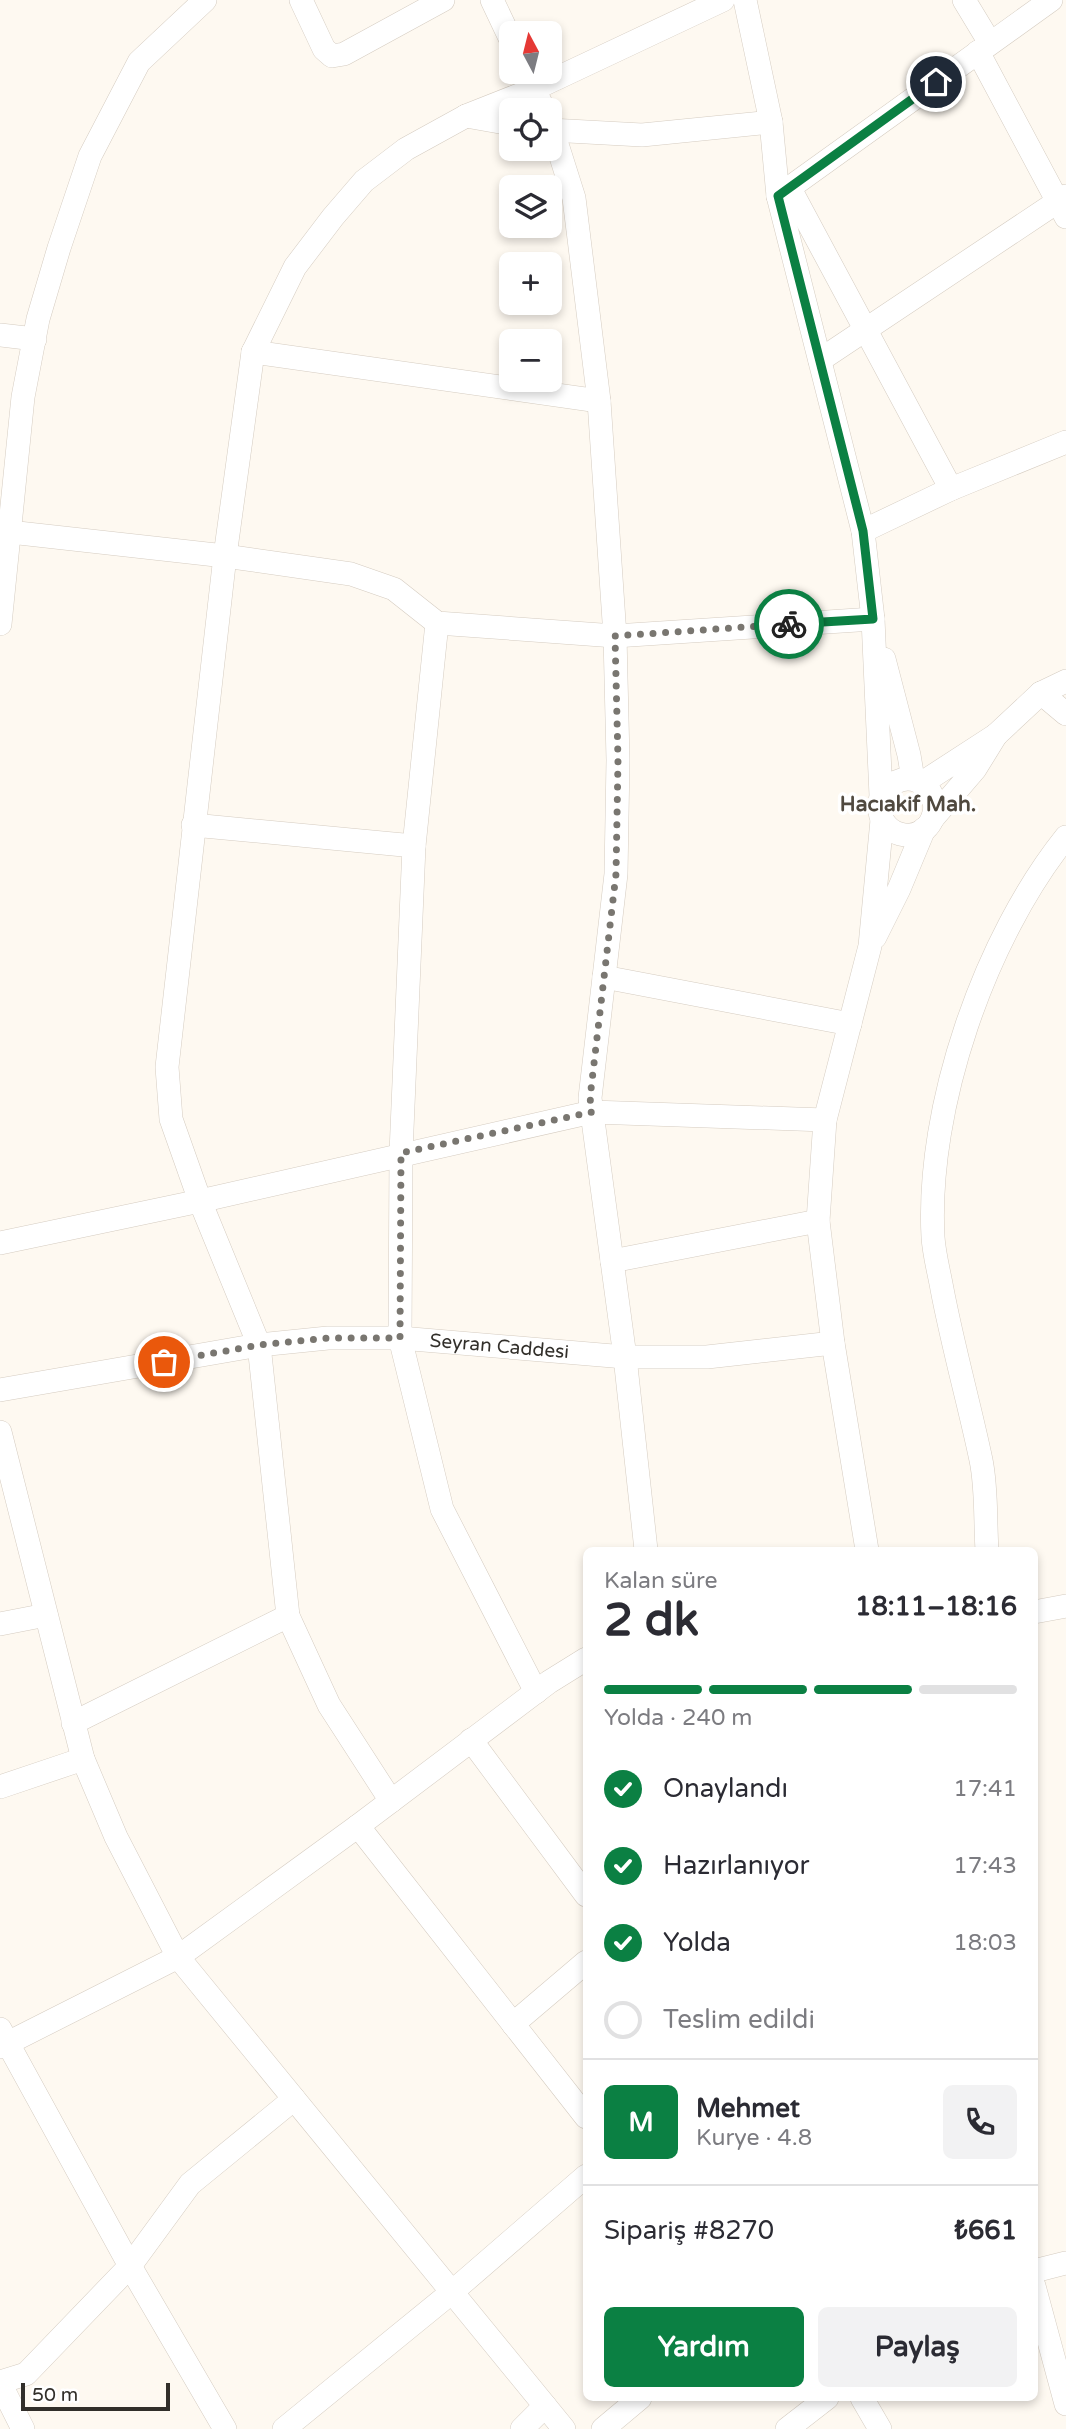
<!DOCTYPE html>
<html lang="tr">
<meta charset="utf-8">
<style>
body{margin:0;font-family:"Varela Round",sans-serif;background:#f2f2f3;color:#2b2b33;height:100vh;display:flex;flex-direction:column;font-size:26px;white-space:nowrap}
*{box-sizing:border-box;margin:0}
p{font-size:23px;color:#7c7c81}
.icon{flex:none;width:38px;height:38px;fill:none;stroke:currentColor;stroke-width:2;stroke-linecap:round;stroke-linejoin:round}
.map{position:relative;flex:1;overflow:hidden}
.details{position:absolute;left:583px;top:1547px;width:455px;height:854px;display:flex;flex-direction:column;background:#fff;border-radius:10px;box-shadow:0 4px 10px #0003}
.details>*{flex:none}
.needle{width:46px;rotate:353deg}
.controls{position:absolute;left:499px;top:21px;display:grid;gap:14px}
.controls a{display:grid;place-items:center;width:63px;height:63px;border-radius:10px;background:#fff;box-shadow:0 4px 10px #0003;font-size:35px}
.scale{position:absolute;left:21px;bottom:18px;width:149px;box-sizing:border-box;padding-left:7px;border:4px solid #322f2a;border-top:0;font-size:19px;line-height:24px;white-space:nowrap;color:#322f2a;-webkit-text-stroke:5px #fff;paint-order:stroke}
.pin{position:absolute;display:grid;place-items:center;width:60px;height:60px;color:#fff;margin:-30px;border:4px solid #fff;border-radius:50%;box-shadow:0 2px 7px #0007}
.courier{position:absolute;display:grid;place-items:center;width:70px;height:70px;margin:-35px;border:5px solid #0b8043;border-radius:50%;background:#fff;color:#222;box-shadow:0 2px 9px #0007}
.overview em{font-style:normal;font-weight:800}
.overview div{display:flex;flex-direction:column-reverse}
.overview{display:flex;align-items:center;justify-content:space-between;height:119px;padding:0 21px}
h1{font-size:46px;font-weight:800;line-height:52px}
.bar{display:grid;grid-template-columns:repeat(4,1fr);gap:10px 7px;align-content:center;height:84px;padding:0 21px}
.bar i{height:9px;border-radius:5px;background:#e1e1e2}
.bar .on{background:#0b8043}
.bar p{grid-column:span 4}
.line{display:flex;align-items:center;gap:18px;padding:0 21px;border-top:2px solid #e1e1e2}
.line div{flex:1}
.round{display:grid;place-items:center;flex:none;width:74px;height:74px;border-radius:10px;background:#f2f2f3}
ol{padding:0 21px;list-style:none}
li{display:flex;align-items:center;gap:21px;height:77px}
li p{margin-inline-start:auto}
li .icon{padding:7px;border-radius:50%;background:#0b8043;color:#fff;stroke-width:4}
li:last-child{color:#7c7c81}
li i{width:38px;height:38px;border:4px solid #e1e1e2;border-radius:50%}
.primary-button{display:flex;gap:14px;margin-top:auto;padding:14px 21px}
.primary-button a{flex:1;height:80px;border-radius:10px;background:#0b8043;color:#fff;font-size:28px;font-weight:800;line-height:80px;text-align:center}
.primary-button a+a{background:#f2f2f3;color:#2b2b33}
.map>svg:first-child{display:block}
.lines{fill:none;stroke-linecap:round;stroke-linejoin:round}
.minor-casing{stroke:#d5ccc1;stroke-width:24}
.minor{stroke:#fff;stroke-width:23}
.done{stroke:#797670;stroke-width:7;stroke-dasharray:0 12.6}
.route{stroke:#0b8043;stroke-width:9}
.labels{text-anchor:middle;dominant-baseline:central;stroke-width:7;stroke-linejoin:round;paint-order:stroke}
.street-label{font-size:19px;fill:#322f2a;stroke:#fff}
.neighbourhood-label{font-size:21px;font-weight:bold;fill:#50493f;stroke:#fff}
</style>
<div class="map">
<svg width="1066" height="2429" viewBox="0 0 1066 2429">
<rect width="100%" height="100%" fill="#fef9f1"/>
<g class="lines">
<g class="minor-casing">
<g id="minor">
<path d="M301 0 324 49 332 56 344 54 443 0"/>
<path d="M492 0 511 40"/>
<path d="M745 0 771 122 778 196 863 531 873 619 881 796C870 838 926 850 934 813 936 803 933 794 926 787 911 772 891 780 881 796"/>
<path d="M964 0 990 43"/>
<path d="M978 52 1066 217"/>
<path d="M526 72 544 110"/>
<path d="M466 116 511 124"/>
<path d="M550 122 574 198 599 401 615 636 618 760 616 874 590 1098 625 1357 646 1550"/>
<path d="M550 130 642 135 771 122"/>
<path d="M789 187 951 489"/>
<path d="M778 196 1051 0"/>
<path d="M0 335 35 339"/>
<path d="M253 352 599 401"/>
<path d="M820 360 1066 196"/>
<path d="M0 531 225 556 351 574 394 589 437 623 615 636 873 619"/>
<path d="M863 531 951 489 1066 442"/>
<path d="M437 623 414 846 401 1153 400 1338 442 1509 536 1692"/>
<path d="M0 624 23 397 38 319 59 248 90 156 139 62 205 0"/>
<path d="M884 659 909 755 913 779"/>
<path d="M1041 693 1066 714"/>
<path d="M996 735 1041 693 1066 681"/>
<path d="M922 783 996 735 975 769 933 818"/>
<path d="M193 825 414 846"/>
<path d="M875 937 899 889 924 829"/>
<path d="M604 977 850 1024"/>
<path d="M0 1243 200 1201 592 1112 825 1120"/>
<path d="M612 1261 818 1221"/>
<path id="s1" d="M0 1390 259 1345 328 1338H400L625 1357H707L833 1343"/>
<path d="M0 1432 83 1759 116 1837 178 1957 564 2429"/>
<path d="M867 1550 833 1343 818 1221 825 1120 870 946 882 820"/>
<path d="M987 1550C985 1521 987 1489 981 1460 969 1403 953 1347 942 1289 939 1272 934 1254 933 1237 926 1107 985 938 1066 837"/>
<path d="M1034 1612 1066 1606"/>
<path d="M0 1624 46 1615"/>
<path d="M73 1723 288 1616"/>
<path d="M471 1740 586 1895"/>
<path d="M0 1787 83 1759"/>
<path d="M391 1801 329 1705 288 1616 259 1345 200 1201 171 1119 167 1067 225 556 253 352 295 267 333 217 364 181 406 149 466 116 534 89 723 0"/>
<path d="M358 1826 586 2117"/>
<path d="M513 2024 586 1962"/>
<path d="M0 2029 130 2266 225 2429"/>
<path d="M0 2047 178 1957 358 1826 549 1682 586 1659"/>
<path d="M1034 2271 1066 2263"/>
<path d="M1034 2286 1066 2404"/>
<path d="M0 2382 26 2374 130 2266 190 2184 294 2099"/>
<path d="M0 2383 23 2429"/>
<path d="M862 2398 880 2429"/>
<path d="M284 2429 452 2292 586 2176"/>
<path d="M522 2429 545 2406"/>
<path d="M603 2429 640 2398"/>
<path d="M787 2429 827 2398"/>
</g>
</g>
<use href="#minor" class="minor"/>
</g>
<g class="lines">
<path class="done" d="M164 1362 259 1345 328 1338H400L401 1153 592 1112 590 1098 616 874 618 760 615 636 789 624"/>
<path class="route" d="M789 624 873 619 863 531 778 196 936 82"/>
</g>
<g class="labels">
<g class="street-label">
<text stroke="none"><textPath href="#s1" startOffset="504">Seyran Caddesi</textPath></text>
</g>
<g class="neighbourhood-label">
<text x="908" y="804">Hacıakif Mah.</text>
</g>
</g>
</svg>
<div class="controls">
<a><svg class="needle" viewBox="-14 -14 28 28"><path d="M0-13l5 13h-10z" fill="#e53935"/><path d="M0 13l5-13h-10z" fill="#7c7c81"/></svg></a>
<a><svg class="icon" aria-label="locate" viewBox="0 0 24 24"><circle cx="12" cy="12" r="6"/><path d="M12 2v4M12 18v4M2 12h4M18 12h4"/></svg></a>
<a><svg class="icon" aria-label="layers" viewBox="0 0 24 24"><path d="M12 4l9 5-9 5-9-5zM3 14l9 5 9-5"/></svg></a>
<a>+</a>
<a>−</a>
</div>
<div class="scale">50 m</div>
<div class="pin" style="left:164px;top:1362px;background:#ea580c"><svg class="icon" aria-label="bag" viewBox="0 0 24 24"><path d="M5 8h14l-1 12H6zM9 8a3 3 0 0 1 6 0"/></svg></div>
<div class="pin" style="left:936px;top:82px;background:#1f2937"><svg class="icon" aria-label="home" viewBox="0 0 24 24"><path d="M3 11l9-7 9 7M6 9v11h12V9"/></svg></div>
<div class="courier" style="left:789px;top:624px"><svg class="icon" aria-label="bike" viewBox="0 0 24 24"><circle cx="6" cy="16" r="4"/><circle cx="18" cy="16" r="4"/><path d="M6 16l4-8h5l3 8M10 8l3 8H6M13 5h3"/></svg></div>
<section class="details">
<div class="overview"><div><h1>2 dk</h1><p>Kalan süre</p></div><em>18:11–18:16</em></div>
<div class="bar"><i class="on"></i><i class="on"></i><i class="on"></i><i></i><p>Yolda · 240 m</p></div>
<ol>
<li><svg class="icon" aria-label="check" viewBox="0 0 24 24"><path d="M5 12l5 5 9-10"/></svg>Onaylandı<p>17:41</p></li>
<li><svg class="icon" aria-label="check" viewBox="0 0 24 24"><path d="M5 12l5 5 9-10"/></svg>Hazırlanıyor<p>17:43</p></li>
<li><svg class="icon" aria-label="check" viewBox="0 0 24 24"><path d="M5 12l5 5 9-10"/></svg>Yolda<p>18:03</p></li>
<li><i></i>Teslim edildi</li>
</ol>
<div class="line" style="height:126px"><b class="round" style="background:#0b8043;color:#fff">M</b><div><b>Mehmet</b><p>Kurye · 4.8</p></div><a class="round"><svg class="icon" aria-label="phone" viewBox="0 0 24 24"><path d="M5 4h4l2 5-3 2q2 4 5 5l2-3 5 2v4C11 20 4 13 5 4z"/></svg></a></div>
<div class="line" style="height:91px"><div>Sipariş #8270</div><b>₺661</b></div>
<div class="primary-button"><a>Yardım</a><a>Paylaş</a></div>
</section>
</div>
